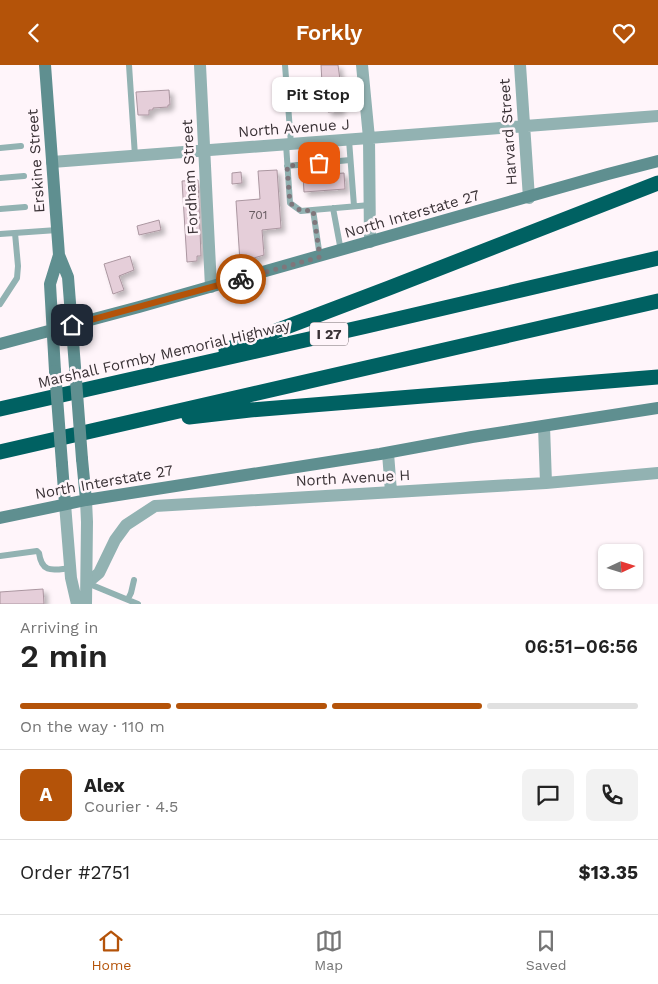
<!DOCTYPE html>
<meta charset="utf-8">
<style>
body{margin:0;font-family:"Work Sans",sans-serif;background:#f2f2f2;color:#222;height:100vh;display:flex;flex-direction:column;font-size:19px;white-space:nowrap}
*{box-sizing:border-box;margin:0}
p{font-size:16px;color:#767676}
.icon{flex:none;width:28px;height:28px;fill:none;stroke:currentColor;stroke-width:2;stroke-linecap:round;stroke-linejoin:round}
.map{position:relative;height:539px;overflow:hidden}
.drawer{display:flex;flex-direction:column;background:#fff;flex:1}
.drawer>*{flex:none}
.needle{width:32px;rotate:86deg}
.fabs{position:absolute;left:598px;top:479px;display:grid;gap:10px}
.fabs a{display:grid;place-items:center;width:45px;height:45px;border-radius:8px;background:#fff;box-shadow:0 1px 4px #0004;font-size:25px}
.pin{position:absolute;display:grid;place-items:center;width:42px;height:42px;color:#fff;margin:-21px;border-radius:10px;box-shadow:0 2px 8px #0006}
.courier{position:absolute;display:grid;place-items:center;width:50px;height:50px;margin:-25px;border:4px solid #b45309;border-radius:50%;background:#fff;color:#222;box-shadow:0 1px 6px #0007}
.bubble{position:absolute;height:35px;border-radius:8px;background:#fff;box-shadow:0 1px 4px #0004;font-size:16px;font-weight:600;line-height:35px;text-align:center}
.head em{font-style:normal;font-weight:600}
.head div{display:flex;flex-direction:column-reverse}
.head{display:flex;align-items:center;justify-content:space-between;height:85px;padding:0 20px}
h1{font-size:32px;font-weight:600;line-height:38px}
.bar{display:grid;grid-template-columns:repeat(4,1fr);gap:8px 5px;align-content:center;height:60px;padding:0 20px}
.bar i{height:6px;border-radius:4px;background:#e0e0e0}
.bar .active{background:#b45309}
.bar p{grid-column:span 4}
.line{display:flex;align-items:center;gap:12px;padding:0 20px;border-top:1px solid #e0e0e0}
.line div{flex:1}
.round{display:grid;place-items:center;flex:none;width:52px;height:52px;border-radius:8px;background:#f2f2f2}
header{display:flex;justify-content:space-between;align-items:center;height:65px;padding:0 20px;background:#b45309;color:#fff;font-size:22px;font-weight:600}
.dock{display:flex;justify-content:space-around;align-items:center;height:70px;border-top:1px solid #e0e0e0;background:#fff;font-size:14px;color:#767676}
.dock a{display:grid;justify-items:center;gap:2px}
.dock .active{color:#b45309}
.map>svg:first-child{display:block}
.building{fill:#e5ced9;stroke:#ab96a0;filter:url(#shadow)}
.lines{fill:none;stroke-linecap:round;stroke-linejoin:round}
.service{stroke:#92b2b2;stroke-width:6}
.minor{stroke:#92b2b2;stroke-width:12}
.tertiary{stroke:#92b2b2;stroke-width:12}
.secondary{stroke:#5f8f90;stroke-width:12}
.motorway{stroke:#006162;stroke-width:15}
.secondary-bridge{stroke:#5f8f90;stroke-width:12}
.done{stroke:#7f767b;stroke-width:5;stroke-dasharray:0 9}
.route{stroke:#b45309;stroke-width:6}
.labels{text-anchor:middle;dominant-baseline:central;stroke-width:5;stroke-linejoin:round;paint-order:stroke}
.number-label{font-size:12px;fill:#65595f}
.shield{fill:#fff5fa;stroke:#756c71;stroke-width:1}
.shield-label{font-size:14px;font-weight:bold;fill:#3a3236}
.street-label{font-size:15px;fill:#3a3236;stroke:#fff5fa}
</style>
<header><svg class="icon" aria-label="back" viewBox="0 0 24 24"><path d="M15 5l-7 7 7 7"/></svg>Forkly<svg class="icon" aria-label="heart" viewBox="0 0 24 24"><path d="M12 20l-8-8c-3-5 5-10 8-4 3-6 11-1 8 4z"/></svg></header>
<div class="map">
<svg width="658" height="539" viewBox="0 0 658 539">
<defs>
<filter id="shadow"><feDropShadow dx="4" dy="4" stdDeviation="2.5" flood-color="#0004"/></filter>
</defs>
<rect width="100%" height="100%" fill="#fff5fa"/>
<path class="building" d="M321 0H338L341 22H339L341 46 328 47 326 30H324V18H322Z
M169 25 170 40H168V42L153 43V45H149V50H138L136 27Z
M277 105 281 163 262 165 264 190 240 197 236 136 260 134 258 106Z
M314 106V110L344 108 345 124 304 127 303 111H304V107Z
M241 107 242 118 232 119V108Z
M198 115 201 191H197V196L187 197 182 116Z
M159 155 161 165 139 170 137 161Z
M130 191 134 205 119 211 124 225 113 229 104 199Z
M43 524 44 539H0V527Z"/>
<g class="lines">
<path class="service" d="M129 0 135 91
M285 0 291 79
M349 75 354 141
M286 79 290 138 301 146 370 140
M0 83 21 81
M287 101 350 95
M0 113 24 111
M333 143 341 186
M0 144 25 142
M313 145 320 192
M0 169 57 165
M0 239 17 213 18 201 15 168
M0 491 37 486 39 488C42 509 53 505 70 503
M87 518 138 539
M128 534 131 528 134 515"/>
<path class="minor" d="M200 0 211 222
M362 0 369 73 370 177
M520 0 529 133
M52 97 658 51
M544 361 546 418
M388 388 391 427
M87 518 99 508 115 475 126 460 155 441 546 418 658 408"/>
<path class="tertiary" d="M86 435 87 457 86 539
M65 439 71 513 77 539"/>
<path class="secondary" d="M45 0 59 190 68 212 76 315
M0 279 139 242 608 109 658 96
M55 306 50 219 59 190
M82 394 86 435
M62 399 65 439
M0 453 86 435 380 389 472 372 658 343"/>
<path class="motorway" d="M226 285 389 223 658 118
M0 344 367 261 658 193
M189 352 250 345 658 312
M0 387 658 236"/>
<path class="secondary-bridge" d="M55 306 62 399
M76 315 82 394"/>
</g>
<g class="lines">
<path class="done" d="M241 214 320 192 313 145 301 146 290 138 287 101 319 98"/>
<path class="route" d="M72 260 241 214"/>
</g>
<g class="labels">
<g class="number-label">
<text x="258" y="150">701</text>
</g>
<rect class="shield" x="310" y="257.5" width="38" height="23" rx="4"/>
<g class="shield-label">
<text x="329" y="269">I 27</text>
</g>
<g class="street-label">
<text transform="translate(294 63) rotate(-4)">North Avenue J</text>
<text transform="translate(508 67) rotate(-94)">Harvard Street</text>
<text transform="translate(36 96) rotate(-94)">Erskine Street</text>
<text transform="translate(190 112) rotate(-93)">Fordham Street</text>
<text transform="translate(412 149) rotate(-16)">North Interstate 27</text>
<text transform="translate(164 289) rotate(-13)">Marshall Formby Memorial Highway</text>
<text transform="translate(353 413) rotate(-3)">North Avenue H</text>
<text transform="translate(104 417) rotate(-10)">North Interstate 27</text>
</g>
</g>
</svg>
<div class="fabs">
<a><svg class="needle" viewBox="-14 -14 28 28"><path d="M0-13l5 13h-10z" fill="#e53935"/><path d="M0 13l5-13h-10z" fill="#767676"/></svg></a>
</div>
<div class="pin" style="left:319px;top:98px;background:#ea580c"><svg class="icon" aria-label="bag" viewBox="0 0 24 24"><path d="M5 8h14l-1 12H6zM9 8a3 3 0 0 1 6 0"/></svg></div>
<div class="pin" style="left:72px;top:260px;background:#1f2937"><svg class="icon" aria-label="home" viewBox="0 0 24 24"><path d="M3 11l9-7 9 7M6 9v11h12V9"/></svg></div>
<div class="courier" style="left:241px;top:214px"><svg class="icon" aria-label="bike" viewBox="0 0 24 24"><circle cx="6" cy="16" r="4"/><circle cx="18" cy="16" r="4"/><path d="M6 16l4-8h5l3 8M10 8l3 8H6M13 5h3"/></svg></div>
<div class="bubble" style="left:272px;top:12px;width:92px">Pit Stop</div>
</div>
<section class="drawer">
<div class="head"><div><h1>2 min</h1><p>Arriving in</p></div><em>06:51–06:56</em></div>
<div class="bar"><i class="active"></i><i class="active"></i><i class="active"></i><i></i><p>On the way · 110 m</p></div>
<div class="line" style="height:90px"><b class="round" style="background:#b45309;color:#fff">A</b><div><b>Alex</b><p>Courier · 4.5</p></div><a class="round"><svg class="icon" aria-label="chat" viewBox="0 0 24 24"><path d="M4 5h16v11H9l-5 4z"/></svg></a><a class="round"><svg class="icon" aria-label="phone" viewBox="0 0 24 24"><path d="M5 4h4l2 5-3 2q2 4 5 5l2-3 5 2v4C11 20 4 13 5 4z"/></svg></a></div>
<div class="line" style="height:65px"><div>Order #2751</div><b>$13.35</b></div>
</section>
<nav class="dock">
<a class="active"><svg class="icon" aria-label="home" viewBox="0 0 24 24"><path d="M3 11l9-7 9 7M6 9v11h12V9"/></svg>Home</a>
<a><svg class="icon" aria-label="map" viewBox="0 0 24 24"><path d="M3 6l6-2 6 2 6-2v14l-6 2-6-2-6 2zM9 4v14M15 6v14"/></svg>Map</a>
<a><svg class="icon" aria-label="saved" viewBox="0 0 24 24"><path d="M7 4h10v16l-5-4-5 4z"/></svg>Saved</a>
</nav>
